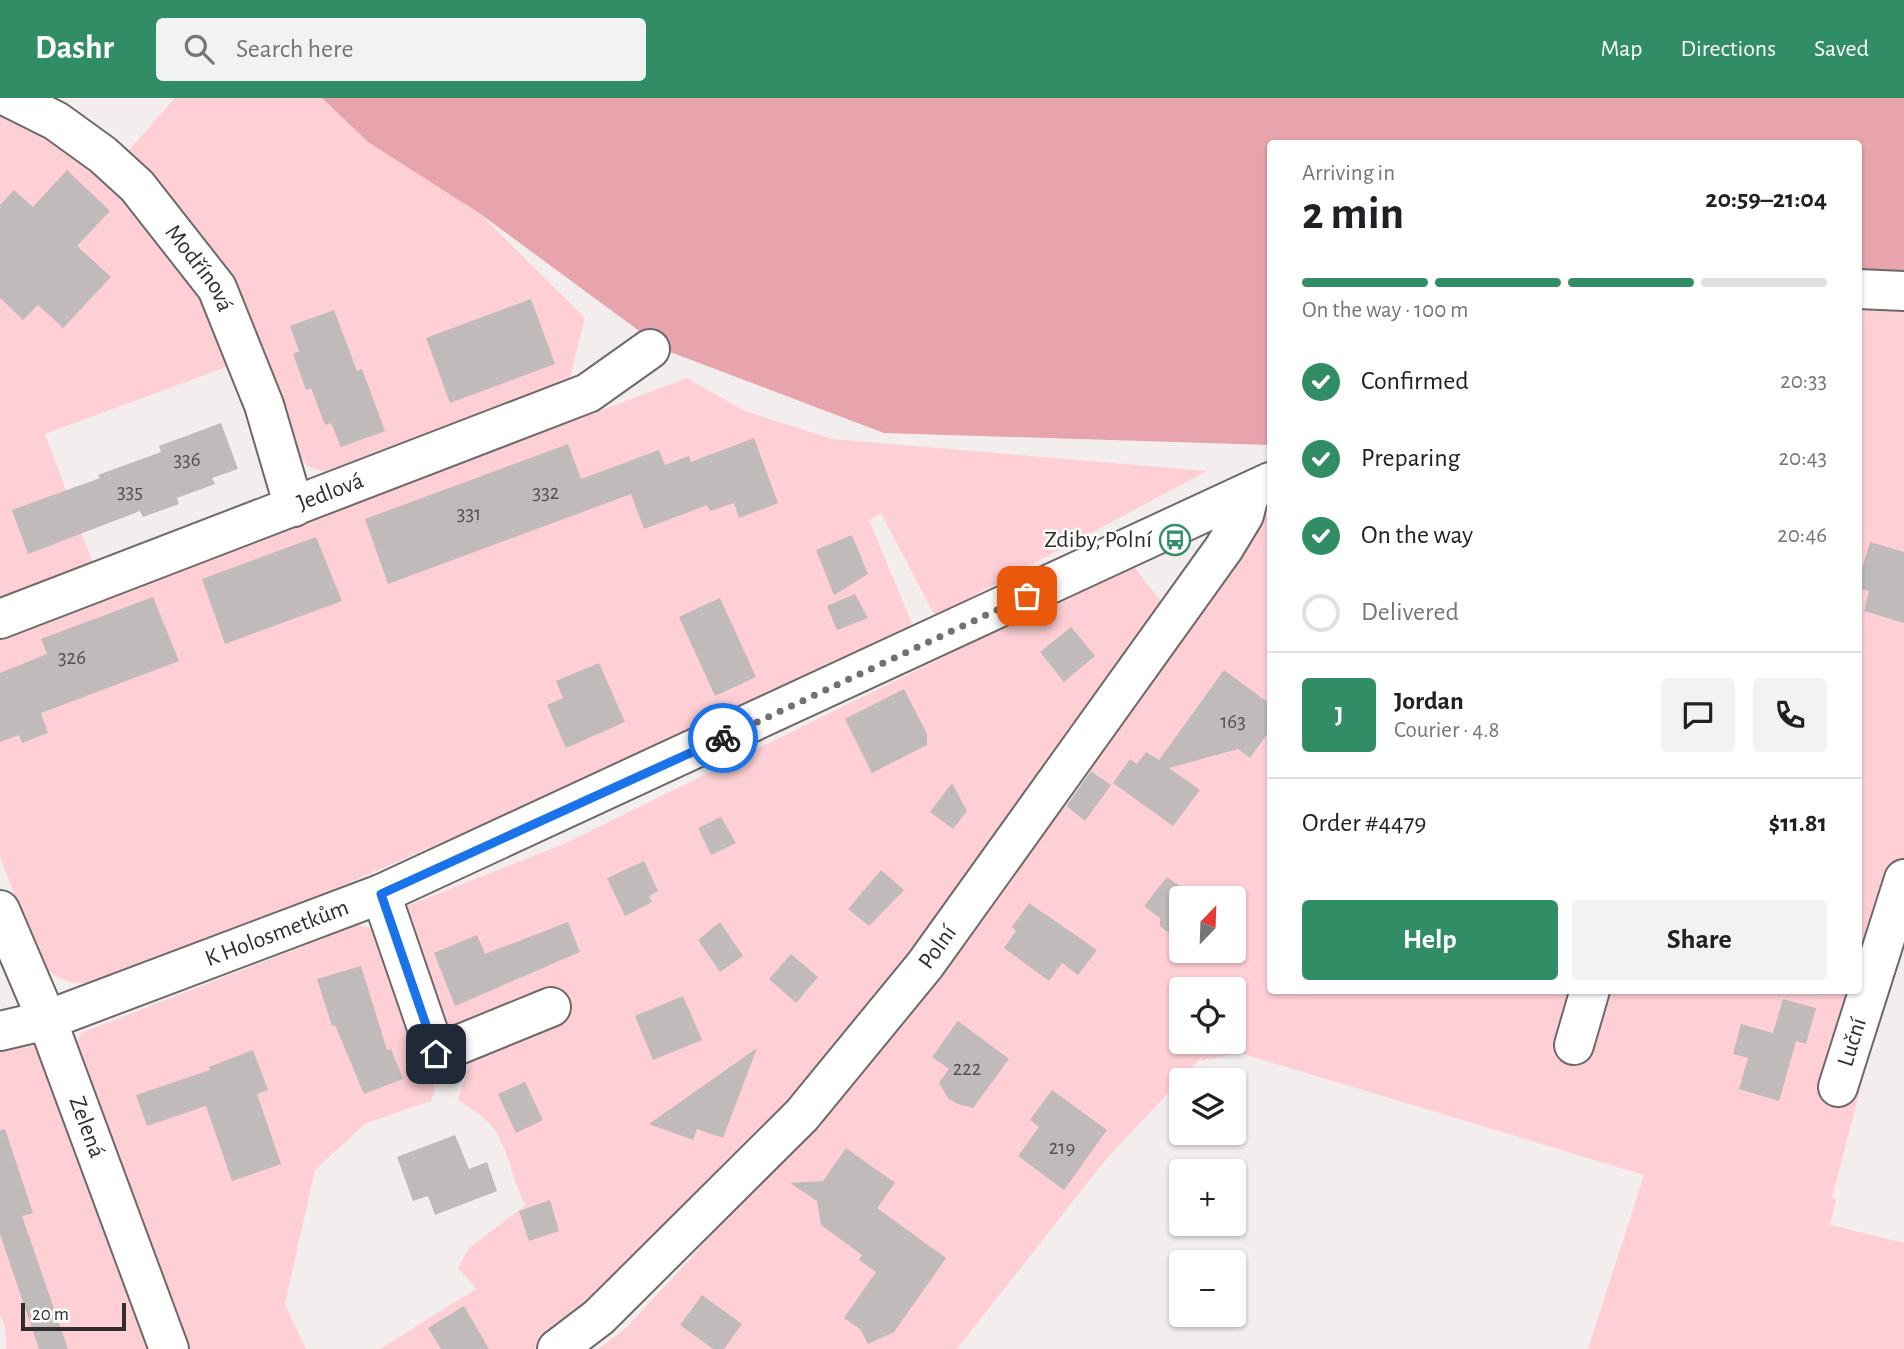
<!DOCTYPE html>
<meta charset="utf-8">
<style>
body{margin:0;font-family:"Alegreya Sans",sans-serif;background:#f2f2f2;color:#202124;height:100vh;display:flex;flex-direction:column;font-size:26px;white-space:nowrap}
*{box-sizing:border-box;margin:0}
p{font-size:23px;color:#757577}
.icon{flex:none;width:38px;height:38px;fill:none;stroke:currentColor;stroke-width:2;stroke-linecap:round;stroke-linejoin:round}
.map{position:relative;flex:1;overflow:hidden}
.details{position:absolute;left:1267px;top:42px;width:595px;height:854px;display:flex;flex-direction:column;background:#fff;border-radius:7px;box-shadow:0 2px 5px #0004}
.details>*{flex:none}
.needle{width:46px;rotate:23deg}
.buttons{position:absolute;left:1169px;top:788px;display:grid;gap:14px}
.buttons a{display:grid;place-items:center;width:77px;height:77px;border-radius:7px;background:#fff;box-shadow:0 2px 5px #0004;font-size:35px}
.scale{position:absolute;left:21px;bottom:18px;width:105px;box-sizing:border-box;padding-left:7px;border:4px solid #2f2d2d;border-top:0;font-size:19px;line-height:24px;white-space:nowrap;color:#2f2d2d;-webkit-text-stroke:5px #fff;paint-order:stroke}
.pin{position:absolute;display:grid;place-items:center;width:60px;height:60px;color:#fff;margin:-30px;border-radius:14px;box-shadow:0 4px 10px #0006}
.courier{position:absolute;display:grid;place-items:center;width:70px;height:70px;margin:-35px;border:5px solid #1a73e8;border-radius:50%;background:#fff;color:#222;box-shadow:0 2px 9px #0007}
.head em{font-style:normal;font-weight:700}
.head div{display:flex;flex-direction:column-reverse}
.head{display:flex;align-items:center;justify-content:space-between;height:119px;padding:0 35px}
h1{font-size:46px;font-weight:700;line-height:52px}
.bar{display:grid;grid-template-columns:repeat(4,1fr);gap:10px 7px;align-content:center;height:84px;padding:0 35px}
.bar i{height:9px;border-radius:5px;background:#e0e0e0}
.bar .selected{background:#308d65}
.bar p{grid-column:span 4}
.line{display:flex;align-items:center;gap:18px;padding:0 35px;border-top:2px solid #e0e0e0}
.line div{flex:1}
.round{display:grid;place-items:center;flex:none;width:74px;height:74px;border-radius:7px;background:#f2f2f2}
ol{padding:0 35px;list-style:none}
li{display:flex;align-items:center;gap:21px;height:77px}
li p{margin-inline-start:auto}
li .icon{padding:7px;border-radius:50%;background:#308d65;color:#fff;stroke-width:4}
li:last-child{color:#757577}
li i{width:38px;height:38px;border:4px solid #e0e0e0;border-radius:50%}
.button{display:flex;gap:14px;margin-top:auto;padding:14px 35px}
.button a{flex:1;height:80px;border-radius:7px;background:#308d65;color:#fff;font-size:28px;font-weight:700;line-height:80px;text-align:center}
.button a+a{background:#f2f2f2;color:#202124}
header{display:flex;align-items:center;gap:42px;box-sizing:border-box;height:98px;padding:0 35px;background:#308d65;color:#fff}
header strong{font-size:33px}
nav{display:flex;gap:38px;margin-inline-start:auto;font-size:24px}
.search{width:490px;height:63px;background:#f2f2f2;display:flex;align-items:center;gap:18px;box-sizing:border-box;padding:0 24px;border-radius:7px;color:#757577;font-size:26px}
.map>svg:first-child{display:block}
.green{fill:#fed0d5;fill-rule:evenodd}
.forest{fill:#e7a4ac}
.building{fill:#c0baba}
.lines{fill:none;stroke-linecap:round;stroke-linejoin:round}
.minor-casing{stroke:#6e6969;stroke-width:42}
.minor{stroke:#fff;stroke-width:38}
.done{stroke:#747070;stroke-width:7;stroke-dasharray:0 12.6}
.route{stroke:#1a73e8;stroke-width:9}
.labels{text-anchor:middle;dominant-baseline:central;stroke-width:5;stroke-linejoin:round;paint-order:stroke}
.number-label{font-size:21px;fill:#535050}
.street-label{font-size:24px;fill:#2f2d2d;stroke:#fff}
.poi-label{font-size:24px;fill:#2f2d2d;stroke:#fff;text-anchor:end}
</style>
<header>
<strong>Dashr</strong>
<div class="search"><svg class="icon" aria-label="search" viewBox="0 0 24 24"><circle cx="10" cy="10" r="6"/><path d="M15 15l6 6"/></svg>Search here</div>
<nav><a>Map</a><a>Directions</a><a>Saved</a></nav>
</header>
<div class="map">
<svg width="1904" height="1251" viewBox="0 0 1904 1251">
<rect width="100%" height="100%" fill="#f3eded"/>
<path class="green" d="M175 0H322L368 44 479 115 585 220 566 295 335 377 309 369 294 351 123 59Z
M0 14 71 54 113 88 184 170 211 217 232 267 45 336 95 471 0 505Z
M1859 208 1904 209V823L1832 1100 1836 1102 1830 1127 1904 1145V1251H1588L1644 1077 1240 955 1200 963 1207 954 1107 1060 957 1251H598L625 1231 682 1170 900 925 1058 703 1084 722 1111 687 1084 668 1270 411V892H1858ZM1181 800H1234V852H1181ZM1181 891H1234V943H1181Z
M687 280 745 313 832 341 1207 373 935 518 881 415 869 422 913 528 512 714 261 823 88 886C68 885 56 881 42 867L0 759V538Z
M1132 466 1162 505 884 891 781 1015 561 1234 533 1251H380L476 1191 458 1170 469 1150 526 1107C510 1082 510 1048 489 1025 481 1016 468 1009 458 1002L475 949 570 912 562 893 448 938 392 814 566 745Z
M358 827 377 832 435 991 431 1003 366 1025 315 1072 285 1206 306 1251H179L76 947 81 935Z
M41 945 156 1251H6L5 1228 0 1217V952Z"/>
<path class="forest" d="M322 0H1904V180L1859 179 1858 46H1270V347L884 335 665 252 479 115 368 44Z"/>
<path class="building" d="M67 72 110 113 77 148 111 179 63 230 38 207 23 222 0 200V107L14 92 33 109Z
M531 201 555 266 450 305 426 240Z
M334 212 357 273 362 271 385 333 341 349 331 325 325 327 311 290 306 292 293 256 299 253 290 228Z
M221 325 238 371 212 380 215 386 177 400 179 406 143 419 140 413 28 456 12 412 100 380 98 377 161 354 159 348Z
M754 340 778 405 739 420 734 405 710 413 707 407 644 431 631 396 388 486 365 421 568 346 581 381 659 352 665 367 689 358 691 364Z
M852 437 868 476 834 497 816 452Z
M316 439 342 503 225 546 202 481Z
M1870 444 1904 454V525L1864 513 1869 493 1858 490V484Z
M855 496 868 520 837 532 827 508Z
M153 499 179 563 41 615 48 635 22 645 19 637 0 644V575L47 556 41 541Z
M720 500 756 579 715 598 679 519Z
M1071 529 1095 558 1064 584 1040 554Z
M599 565 625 624 566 650 547 607 563 600 556 583Z
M1224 572 1270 606V632L1250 660 1238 651 1169 670 1200 692 1173 728 1113 685 1130 661 1137 666 1146 654 1159 662Z
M904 591 927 636V647L872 675 845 621Z
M1091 673 1111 687 1085 723 1066 708Z
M952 685 967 713 953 731 930 714Z
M721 719 736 745 711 757 698 730Z
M644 763 658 793 649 798 652 804 625 818 607 780Z
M881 772 904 792 869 828 848 811Z
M1167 779 1196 800H1181V844L1160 828V820L1144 808Z
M1029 805 1097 852 1078 877 1062 865 1049 883 1004 850 1016 833 1012 829Z
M568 824 580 854 455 908 434 855 477 837 485 856Z
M720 824 743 858 720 874 698 842Z
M791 856 818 879 796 905 769 881Z
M361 868 387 952 391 951 403 981 364 996 335 927 332 928 317 881Z
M683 898 702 942 653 962 635 918Z
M1783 901 1816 910 1806 946 1796 943 1779 1003 1739 991 1748 960 1733 956 1741 926 1773 935Z
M958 923 1009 961 973 1010 957 1006 948 1000 939 985 949 971 932 959Z
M757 950 723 1040 697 1031 693 1042 649 1026Z
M253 952 268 992 257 996 281 1066 232 1083 206 1008 147 1028 136 997 210 972 209 969Z
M525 984 543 1022 516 1035 498 996Z
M1052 992 1107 1032 1064 1092 1018 1058 1039 1029 1030 1022Z
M5 1031 33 1115 22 1118 68 1251H39L0 1136V1032Z
M455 1037 469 1071 487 1064 497 1093 435 1117 428 1098 413 1103 397 1059Z
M846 1050 895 1085 877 1110 946 1160 894 1234 868 1246 860 1231 844 1220 876 1174 859 1162 862 1157 821 1127 817 1103 790 1085 823 1083Z
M550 1102 559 1133 529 1143 519 1113Z
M702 1197 742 1226 724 1251H713L680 1227Z
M464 1208 489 1251H441L428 1230Z"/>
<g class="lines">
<g class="minor-casing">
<g id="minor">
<path id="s1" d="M10 0 56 23 103 57 137 88 217 190 264 307 294 409"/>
<path d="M1858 191 1904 193"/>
<path id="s2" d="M0 521 588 295 650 251"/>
<path d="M381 796 436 956 551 909"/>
<path id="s3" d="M0 812 47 922 169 1251"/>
<path id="s4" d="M0 933 47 922 381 796 1270 384"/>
<path d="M1574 947 1590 892"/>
<path id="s5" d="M1838 989 1904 781"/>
<path id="s6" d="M557 1251 599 1219 802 1017 925 867 1224 450 1244 417 1250 394"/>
</g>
</g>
<use href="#minor" class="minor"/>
</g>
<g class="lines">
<path class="done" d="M723 640 1027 498"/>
<path class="route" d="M436 956 381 796 723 640"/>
</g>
<defs>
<g id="bus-ring" transform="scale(1.575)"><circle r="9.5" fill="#fff" stroke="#308d65" stroke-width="1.5"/><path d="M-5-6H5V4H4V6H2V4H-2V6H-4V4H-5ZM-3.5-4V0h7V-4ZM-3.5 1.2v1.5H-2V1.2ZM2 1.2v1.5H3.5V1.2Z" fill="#308d65"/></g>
</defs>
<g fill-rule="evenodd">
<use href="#bus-ring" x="1175" y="442"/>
</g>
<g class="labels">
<g class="number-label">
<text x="187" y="361">336</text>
<text x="130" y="393">335</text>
<text x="546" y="394">332</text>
<text x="469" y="415">331</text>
<text x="72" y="559">326</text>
<text x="1233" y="623">163</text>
<text x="967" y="970">222</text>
<text x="1062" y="1049">219</text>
</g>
<g class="street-label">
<text stroke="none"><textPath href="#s1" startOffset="259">Modřínová</textPath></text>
<text stroke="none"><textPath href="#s2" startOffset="354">Jedlová</textPath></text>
<text stroke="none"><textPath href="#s4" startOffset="294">K Holosmetkům</textPath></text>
<text stroke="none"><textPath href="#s6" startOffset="555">Polní</textPath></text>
<text stroke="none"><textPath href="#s5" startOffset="47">Luční</textPath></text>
<text stroke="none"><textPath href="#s3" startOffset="234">Zelená</textPath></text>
</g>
<g class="poi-label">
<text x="1152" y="442">Zdiby, Polní</text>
</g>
</g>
</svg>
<div class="buttons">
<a><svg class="needle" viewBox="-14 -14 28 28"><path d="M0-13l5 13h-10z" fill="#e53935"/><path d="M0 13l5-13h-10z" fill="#757577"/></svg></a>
<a><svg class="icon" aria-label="locate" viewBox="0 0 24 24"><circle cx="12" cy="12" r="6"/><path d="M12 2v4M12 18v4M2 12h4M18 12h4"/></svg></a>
<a><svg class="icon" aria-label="layers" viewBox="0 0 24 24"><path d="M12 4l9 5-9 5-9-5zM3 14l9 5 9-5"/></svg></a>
<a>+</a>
<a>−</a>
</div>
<div class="scale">20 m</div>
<div class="pin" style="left:1027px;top:498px;background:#ea580c"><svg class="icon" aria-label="bag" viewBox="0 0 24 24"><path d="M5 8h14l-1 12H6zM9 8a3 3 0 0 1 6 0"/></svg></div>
<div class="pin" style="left:436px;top:956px;background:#1f2937"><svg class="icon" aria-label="home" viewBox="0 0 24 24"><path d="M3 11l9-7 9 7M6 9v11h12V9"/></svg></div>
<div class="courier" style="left:723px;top:640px"><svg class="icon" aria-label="bike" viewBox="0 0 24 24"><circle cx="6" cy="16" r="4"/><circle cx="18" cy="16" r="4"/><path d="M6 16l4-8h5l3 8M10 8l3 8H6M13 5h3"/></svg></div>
<section class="details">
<div class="head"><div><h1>2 min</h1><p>Arriving in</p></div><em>20:59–21:04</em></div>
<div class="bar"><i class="selected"></i><i class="selected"></i><i class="selected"></i><i></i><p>On the way · 100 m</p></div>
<ol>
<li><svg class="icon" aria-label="check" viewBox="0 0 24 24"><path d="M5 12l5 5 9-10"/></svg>Confirmed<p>20:33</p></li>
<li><svg class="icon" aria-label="check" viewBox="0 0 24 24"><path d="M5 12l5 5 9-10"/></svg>Preparing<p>20:43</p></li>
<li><svg class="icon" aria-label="check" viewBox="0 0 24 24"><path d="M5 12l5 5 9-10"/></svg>On the way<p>20:46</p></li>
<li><i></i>Delivered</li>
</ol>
<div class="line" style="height:126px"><b class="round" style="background:#308d65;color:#fff">J</b><div><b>Jordan</b><p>Courier · 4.8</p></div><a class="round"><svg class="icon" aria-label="chat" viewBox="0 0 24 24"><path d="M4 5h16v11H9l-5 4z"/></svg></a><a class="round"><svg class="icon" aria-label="phone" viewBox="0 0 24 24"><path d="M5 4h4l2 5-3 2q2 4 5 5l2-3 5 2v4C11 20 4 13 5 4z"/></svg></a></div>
<div class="line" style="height:91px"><div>Order #4479</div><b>$11.81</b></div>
<div class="button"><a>Help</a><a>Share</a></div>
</section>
</div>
